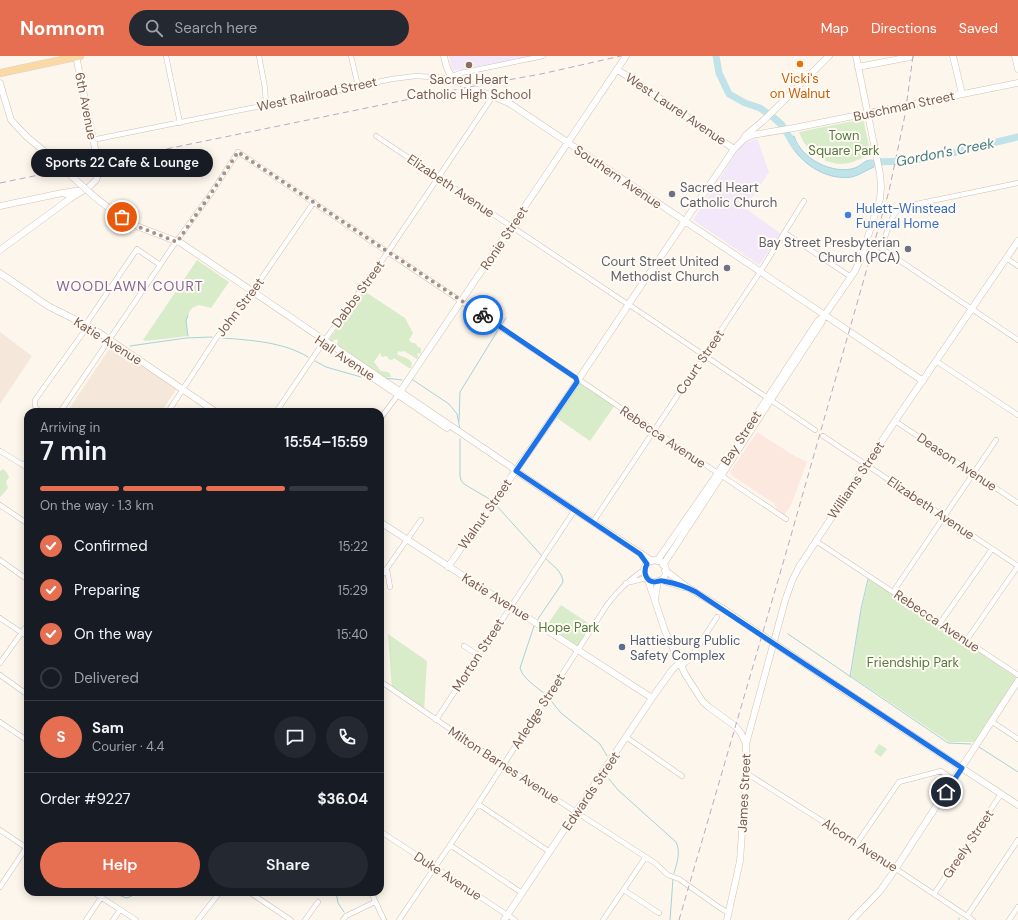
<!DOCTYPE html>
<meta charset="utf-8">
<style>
body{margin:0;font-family:"DM Sans",sans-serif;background:#242831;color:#f1f3f6;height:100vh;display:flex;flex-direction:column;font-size:15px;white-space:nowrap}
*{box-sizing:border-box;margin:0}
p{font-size:13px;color:#9ea1a6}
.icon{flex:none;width:22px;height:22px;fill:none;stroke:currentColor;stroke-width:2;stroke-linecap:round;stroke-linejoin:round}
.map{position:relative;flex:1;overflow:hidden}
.side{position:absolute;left:24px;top:352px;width:360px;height:488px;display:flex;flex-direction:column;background:#171b24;border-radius:12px;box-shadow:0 2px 10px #0003}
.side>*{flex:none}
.pin{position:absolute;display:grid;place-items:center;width:34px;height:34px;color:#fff;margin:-17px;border:2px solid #fff;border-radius:50%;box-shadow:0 1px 4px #0007}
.courier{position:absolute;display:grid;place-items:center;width:40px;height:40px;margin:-20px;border:3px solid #1a73e8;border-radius:50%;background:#fff;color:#222;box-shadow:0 1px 5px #0007}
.bubble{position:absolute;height:28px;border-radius:14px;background:#171b24;box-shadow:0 2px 10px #0003;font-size:13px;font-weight:600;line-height:28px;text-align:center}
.headline em{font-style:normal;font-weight:600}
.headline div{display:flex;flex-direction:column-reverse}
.headline{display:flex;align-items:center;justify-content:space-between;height:68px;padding:0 16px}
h1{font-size:26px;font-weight:600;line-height:30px}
.bar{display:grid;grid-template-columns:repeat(4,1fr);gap:6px 4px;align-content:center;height:48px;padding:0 16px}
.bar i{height:5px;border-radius:3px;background:#363941}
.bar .active{background:#e76f51}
.bar p{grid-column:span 4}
.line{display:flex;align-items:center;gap:10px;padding:0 16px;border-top:1px solid #363941}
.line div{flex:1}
.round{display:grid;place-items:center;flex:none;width:42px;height:42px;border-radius:21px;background:#242831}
ol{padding:0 16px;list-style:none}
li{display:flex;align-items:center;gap:12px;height:44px}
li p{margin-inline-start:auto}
li .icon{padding:4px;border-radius:50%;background:#e76f51;color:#fff;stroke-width:4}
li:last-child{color:#9ea1a6}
li i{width:22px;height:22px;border:2px solid #363941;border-radius:50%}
.button{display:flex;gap:8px;margin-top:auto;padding:8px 16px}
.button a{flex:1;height:46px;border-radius:24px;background:#e76f51;color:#fff;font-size:16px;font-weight:600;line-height:46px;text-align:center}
.button a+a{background:#242831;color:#f1f3f6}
header{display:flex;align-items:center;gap:24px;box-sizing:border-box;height:56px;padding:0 20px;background:#e76f51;color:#fff}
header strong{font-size:19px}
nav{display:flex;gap:22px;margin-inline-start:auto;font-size:14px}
.search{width:280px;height:36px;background:#242831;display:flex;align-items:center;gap:10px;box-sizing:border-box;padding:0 14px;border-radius:22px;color:#9ea1a6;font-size:15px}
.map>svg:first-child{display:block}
.residential{fill:#f5e8da}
.commercial{fill:#fde8e0}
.education{fill:#f3e8fa}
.green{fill:#d8ecc9}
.water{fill:#bfe3e8;stroke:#a5d3da}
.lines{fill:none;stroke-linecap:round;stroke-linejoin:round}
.stream{stroke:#a5d3da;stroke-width:1}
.river{stroke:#bfe3e8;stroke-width:7}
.street-casing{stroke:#d1beb0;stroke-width:5.5}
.secondary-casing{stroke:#d6c0b0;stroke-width:7}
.primary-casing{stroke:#dad1cd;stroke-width:8}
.street{stroke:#fff;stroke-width:4.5}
.secondary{stroke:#fff;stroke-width:6}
.primary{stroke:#fbd9a5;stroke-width:7}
.rail{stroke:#b9a8c9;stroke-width:1;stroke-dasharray:6 4;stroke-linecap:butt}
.secondary-bridge-casing{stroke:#d6c0b0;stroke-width:7;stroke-linecap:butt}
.secondary-bridge{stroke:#fff;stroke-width:6}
.done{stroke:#a89285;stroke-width:4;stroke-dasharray:0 7.2}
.route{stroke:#1a73e8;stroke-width:5}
.food-dot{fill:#e8710a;stroke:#fffaf3;stroke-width:1.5}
.education-dot{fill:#8d6e63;stroke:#fffaf3;stroke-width:1.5}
.worship-dot{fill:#6b7280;stroke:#fffaf3;stroke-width:1.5}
.shop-dot{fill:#3f7fe0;stroke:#fffaf3;stroke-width:1.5}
.service-dot{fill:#5c6f8a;stroke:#fffaf3;stroke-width:1.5}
.labels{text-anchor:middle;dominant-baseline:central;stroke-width:4;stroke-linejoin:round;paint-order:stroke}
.food-label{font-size:13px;fill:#c56008;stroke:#fffaf3}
.education-label{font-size:13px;fill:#785e54;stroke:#fffaf3}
.street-label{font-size:13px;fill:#7a5c4d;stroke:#fffaf3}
.park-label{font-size:13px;fill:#537a41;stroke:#fffaf3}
.worship-label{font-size:13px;fill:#5b616d;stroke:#fffaf3;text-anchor:end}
.shop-label{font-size:13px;fill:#366cbe;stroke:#fffaf3;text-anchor:start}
.service-label{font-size:13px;fill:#4e5e75;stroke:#fffaf3;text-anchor:start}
.water-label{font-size:14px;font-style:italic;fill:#437c86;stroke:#fffaf3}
.neighbourhood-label{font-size:14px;letter-spacing:1px;fill:#846695;stroke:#fffaf3}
</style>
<header>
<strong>Nomnom</strong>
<div class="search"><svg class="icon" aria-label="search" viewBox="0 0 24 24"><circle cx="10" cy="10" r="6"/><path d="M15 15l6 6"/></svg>Search here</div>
<nav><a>Map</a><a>Directions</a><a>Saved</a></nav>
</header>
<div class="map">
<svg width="1018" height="864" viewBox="0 0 1018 864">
<rect width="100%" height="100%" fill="#fdf6ec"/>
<path class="residential" d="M0 276 32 300 0 348Z
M112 289 177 332 161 356H67Z"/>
<path class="commercial" d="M757 376 798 402H799L807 406 806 409 791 449 784 460 777 455 775 448 731 419 730 416Z"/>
<path class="education" d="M449 0H530L454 15 451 11Z
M757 82 769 116 745 152 781 178 759 209 693 164 737 95 743 88Z"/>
<path class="green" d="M863 63 871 98C862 102 851 108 841 108 821 107 806 95 799 76Z
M197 204 229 226 211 252 199 249 192 252C185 261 186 269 188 280L146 285 143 284Z
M364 235 405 262 413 277 409 284 412 287H415L418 291 421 292V298L418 297 417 298 419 302 417 303 404 295 401 296 398 295 397 298C402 302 408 300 412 307L411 312H409L394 302 392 304 388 303V301L385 300 384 301H382L380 297 374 306 381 315 388 316 390 318 391 321H381L341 294 340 291 336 290 338 285 337 283 330 286 329 284Z
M579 326 615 349 590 385 554 360Z
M3 413 7 417 9 421 6 426 8 432 3 438 0 441V415Z
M869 522 1017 622 975 686H949L851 620 860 560Z
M561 549 594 571 578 594 545 572Z
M388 578 427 605 424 656 392 634Z
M879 688 887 693 881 701 874 696Z"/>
<path class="water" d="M794 80C801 103 833 119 855 112 862 109 864 104 872 104L874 111C868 113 860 119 852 121 825 125 798 106 787 82Z"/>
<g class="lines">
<path class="stream" d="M502 268 506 262
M188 280 186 265 188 259
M222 282C250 284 284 286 308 301
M130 290 186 282 212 281
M315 305 326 311 361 321
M385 322 402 324
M413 324 449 348 457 358 460 373
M459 365 460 336 498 274
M460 383V420L461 424 464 428 491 444
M495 448 542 500
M538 563 563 526C563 516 552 509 545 502
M534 570 520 612C523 623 537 631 546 639
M788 578 948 687 971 688
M850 621 861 553 868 523
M548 641 561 657 600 688 607 700
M979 691 1018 716
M609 723 618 734 676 786C681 796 677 807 674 817
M109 836 127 842 140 836
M336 836 338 847 344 856
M670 864 673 823
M959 864V862"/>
<path class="river" d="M716 0 719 17 729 38 745 47 760 52 774 62 782 69 795 90
M865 110C879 103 897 107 911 105 947 100 983 89 1018 81"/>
<g class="street-casing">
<path id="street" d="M166 0 180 67
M259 0 265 32 266 49
M351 0 358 30
M376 80 626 247
M92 84 266 49 392 23 416 20 446 22 461 17 543 0
M1018 127 902 151C889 159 887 179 881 192L1018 284
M785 177 851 221
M1006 202 1018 210
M631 250 815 374
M936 305 1018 359
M581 325 786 463
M41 356C36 353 34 351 35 344L85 274 88 265 137 193 160 209
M60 356 173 190 210 139 238 96 576 322
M168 356 215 284 247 240 254 233 314 146
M276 356 327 281 388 196 493 40
M380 363 398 339
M895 365 1018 447
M823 380 1018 510
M0 395 28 412
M24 409 28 403
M0 449 28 468
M593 466 760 216 804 145
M816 485 1018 619
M0 504 28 524
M387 514 390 531
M380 522 421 464
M626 527 647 522
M893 536 996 384
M0 562 28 581
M940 567 992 493
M966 585 1018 510
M464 590 478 599
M0 607 28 568
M681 611 689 604 717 561
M0 619 28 639
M380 625 500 707 655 807 668 819 679 823 720 852 729 857
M436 664 574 455
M991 665 1018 683
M0 666 28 685
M626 681 682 720
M380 685V686
M746 717 857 787 973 864
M478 748 550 796
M0 774 28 793
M380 775 515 864
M857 787 899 726 941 715 954 724
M450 789 522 837
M0 831 26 792
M624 834 659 857
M93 836 136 864
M249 836 291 864
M371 836 384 864
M934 838 1001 738
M967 860 1018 784
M86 864 105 836
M113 864 120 854
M198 864 220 836
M305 864 318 846
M343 864 346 860 375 846
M399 864 478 748 607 549C618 534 630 523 645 513
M603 864 645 802
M1009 864 1018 851"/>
</g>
<g class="secondary-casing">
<path id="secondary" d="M444 0C446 10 448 18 456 25L509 47 923 325
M953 0 962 38
M1015 0 1018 13
M858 11 910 1
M618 14 734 93
M0 27 11 64 27 81 50 100
M744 83 752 79 794 72 1018 27
M63 137 75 135H83
M0 150 62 137 66 138 71 142
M122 161 139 171 181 187 510 410 516 415C561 446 607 475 652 505
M0 194 71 142 89 131 96 124 99 116 98 107 76 0
M0 217 48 250 92 272 216 356
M630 246 734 93 743 84 746 79 763 65 829 0
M360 313 447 372
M580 321 627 251
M398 339 626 0
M380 466 652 642
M644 515a11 11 0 1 1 22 0a11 11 0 1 1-22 0Z
M657 505 718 417 818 265 824 260
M663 509 821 267 824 260 855 215 861 202 880 143 881 131 880 118 856 0
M448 511C491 449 535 388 577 326
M665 514 687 531 722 552
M648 524 665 575 685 618 703 646 710 652 735 670 741 677 746 688V717L740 805 727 864
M661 524 683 531H687
M655 543 658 525
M842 633 1018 749
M746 688 785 545 792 525 799 511 895 365 1018 185
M504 864 652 642 672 614 679 607
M852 864 880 835 892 818 1018 625"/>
</g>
<g class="primary-casing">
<path id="primary" d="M0 17 80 0"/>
</g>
<use href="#street" class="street"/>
<use href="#secondary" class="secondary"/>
<use href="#primary" class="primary"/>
<path class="rail" d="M0 127 469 31 541 18 621 0
M679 864 788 490 889 135 905 59 913 0"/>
<g class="secondary-bridge-casing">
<path id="secondary-bridge" d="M50 100C73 121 95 144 122 161
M722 552 842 633"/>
</g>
<use href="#secondary-bridge" class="secondary-bridge"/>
</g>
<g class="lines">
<path class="done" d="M122 161 139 171 177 186 210 139 238 96 483 259"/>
<path class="route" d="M483 259 576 322 577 326 516 415 640 498 647 508C643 515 645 525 654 526 657 526 660 524 663 525 674 527 687 531 696 536L962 712 946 736"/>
</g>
<circle class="food-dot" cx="800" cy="8" r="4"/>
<circle class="education-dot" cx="469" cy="9" r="4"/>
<g class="worship-dot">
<circle cx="672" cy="138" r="4"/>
<circle cx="908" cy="193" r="4"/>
<circle cx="727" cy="212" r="4"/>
</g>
<circle class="shop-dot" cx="848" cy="159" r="4"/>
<circle class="service-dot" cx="622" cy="591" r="4"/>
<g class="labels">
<g class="food-label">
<text x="800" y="22">Vicki's<tspan x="800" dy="15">on Walnut</tspan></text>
</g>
<g class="education-label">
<text x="469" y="23">Sacred Heart<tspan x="469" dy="15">Catholic High School</tspan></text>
</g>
<g class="street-label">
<text transform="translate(317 38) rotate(-12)">West Railroad Street</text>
<text transform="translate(86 50) rotate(79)">6th Avenue</text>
<text transform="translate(904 50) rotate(-12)">Buschman Street</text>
<text transform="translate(676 53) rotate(34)">West Laurel Avenue</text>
<text transform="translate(618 121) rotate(34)">Southern Avenue</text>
<text transform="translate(451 130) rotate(34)">Elizabeth Avenue</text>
<text transform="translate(504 182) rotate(-56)">Ronie Street</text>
<text transform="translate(358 238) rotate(-54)">Dabbs Street</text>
<text transform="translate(240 251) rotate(-53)">John Street</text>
<text transform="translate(108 285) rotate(32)">Katie Avenue</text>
<text transform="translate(345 302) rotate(34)">Hall Avenue</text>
<text transform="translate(700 306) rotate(-56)">Court Street</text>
<text transform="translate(663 381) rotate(34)">Rebecca Avenue</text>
<text transform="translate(741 382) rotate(-57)">Bay Street</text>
<text transform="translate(957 406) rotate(34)">Deason Avenue</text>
<text transform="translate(856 424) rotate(-56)">Williams Street</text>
<text transform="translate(931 452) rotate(34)">Elizabeth Avenue</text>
<text transform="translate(485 458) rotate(-55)">Walnut Street</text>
<text transform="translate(496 541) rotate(32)">Katie Avenue</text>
<text transform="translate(937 565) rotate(34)">Rebecca Avenue</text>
<text transform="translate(478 599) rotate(-57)">Morton Street</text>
<text transform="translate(538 655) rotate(-57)">Arledge Street</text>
<text transform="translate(504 709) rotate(33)">Milton Barnes Avenue</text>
<text transform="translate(591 735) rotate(-56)">Edwards Street</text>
<text transform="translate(744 737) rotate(-87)">James Street</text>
<text transform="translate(968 788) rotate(-56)">Greely Street</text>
<text transform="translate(860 789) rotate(33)">Alcorn Avenue</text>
<text transform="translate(448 820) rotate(33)">Duke Avenue</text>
</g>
<g class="park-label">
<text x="844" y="79">Town<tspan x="844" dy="15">Square Park</tspan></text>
<text x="569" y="571">Hope Park</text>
<text x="913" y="606">Friendship Park</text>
</g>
<g class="worship-label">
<text x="680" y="131" text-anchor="start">Sacred Heart<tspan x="680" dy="15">Catholic Church</tspan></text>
<text x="900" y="186">Bay Street Presbyterian<tspan x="900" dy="15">Church (PCA)</tspan></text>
<text x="719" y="205">Court Street United<tspan x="719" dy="15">Methodist Church</tspan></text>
</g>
<g class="shop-label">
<text x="856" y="152">Hulett-Winstead<tspan x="856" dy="15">Funeral Home</tspan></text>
</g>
<g class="service-label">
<text x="630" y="584">Hattiesburg Public<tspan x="630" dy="15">Safety Complex</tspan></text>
</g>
<g class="water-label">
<text transform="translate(945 96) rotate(-11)">Gordon's Creek</text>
</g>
<g class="neighbourhood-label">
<text x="130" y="230">WOODLAWN COURT</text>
</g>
</g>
</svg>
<div class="pin" style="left:122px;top:161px;background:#ea580c"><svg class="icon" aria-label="bag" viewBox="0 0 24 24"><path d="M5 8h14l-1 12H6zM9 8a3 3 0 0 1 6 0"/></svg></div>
<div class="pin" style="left:946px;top:736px;background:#1f2937"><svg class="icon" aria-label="home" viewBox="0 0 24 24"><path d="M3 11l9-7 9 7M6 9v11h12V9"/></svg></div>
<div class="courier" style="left:483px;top:259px"><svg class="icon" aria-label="bike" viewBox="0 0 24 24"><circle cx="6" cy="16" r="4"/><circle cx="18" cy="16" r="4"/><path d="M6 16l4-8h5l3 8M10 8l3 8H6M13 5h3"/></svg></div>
<div class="bubble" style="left:31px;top:93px;width:182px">Sports 22 Cafe &amp; Lounge</div>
<section class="side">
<div class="headline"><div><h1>7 min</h1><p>Arriving in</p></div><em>15:54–15:59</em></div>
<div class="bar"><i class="active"></i><i class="active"></i><i class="active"></i><i></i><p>On the way · 1.3 km</p></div>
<ol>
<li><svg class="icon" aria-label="check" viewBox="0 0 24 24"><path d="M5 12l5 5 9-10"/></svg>Confirmed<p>15:22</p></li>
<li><svg class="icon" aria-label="check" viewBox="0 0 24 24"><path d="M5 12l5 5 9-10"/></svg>Preparing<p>15:29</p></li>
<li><svg class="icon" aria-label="check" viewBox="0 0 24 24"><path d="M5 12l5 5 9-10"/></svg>On the way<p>15:40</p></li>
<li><i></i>Delivered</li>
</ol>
<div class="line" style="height:72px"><b class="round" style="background:#e76f51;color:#fff">S</b><div><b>Sam</b><p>Courier · 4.4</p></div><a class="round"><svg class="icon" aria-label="chat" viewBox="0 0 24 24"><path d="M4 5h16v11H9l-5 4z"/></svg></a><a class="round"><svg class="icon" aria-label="phone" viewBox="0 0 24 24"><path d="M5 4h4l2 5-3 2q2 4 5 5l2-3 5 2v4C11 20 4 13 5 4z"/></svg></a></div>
<div class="line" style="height:52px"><div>Order #9227</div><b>$36.04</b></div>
<div class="button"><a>Help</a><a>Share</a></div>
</section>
</div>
